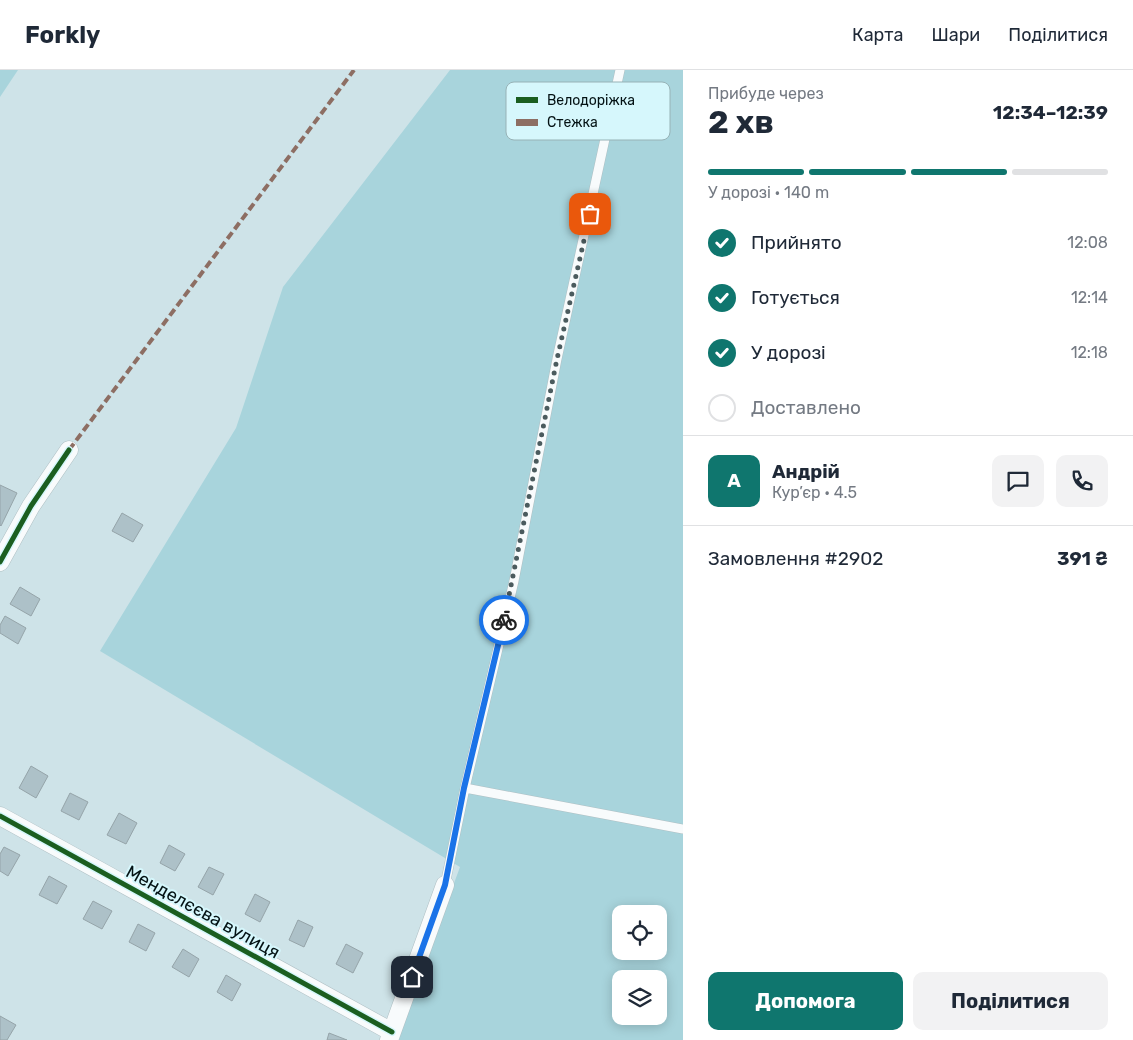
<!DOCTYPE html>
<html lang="uk">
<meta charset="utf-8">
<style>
body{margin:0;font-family:Rubik,sans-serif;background:#f2f2f3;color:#1f2937;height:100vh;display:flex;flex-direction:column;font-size:19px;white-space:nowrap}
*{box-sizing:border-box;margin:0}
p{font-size:16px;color:#747a83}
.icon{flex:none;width:28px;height:28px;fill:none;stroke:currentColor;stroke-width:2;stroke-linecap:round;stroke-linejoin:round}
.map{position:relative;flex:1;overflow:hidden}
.drawer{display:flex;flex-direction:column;background:#fff;width:450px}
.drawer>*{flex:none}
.buttons{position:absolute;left:612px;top:835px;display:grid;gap:10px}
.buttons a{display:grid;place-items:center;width:55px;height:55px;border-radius:10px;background:#fff;box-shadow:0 2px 12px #0003;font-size:25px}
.pin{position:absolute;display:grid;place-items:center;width:42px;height:42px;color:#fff;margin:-21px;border-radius:10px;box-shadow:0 2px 8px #0006}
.courier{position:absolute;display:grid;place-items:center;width:50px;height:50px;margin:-25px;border:4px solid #1a73e8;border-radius:50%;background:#fff;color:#222;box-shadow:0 1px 6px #0007}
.headline em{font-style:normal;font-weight:700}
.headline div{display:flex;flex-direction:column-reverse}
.headline{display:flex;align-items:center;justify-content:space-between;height:85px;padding:0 25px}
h1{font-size:32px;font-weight:700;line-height:38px}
.bar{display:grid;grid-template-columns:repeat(4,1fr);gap:8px 5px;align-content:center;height:60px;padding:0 25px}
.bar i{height:6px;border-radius:4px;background:#e0e1e3}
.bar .selected{background:#0f766e}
.bar p{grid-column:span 4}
.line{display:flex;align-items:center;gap:12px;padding:0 25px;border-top:1px solid #e0e1e3}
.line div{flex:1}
.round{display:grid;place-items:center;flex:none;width:52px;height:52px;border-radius:10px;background:#f2f2f3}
ol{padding:0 25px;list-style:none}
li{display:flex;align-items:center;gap:15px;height:55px}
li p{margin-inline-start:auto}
li .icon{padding:5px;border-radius:50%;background:#0f766e;color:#fff;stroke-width:4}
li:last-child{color:#747a83}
li i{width:28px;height:28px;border:2px solid #e0e1e3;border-radius:50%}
.action{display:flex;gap:10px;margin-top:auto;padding:10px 25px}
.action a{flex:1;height:58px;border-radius:10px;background:#0f766e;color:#fff;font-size:20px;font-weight:700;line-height:58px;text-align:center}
.action a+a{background:#f2f2f3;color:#1f2937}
header{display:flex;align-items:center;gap:30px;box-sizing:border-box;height:70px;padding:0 25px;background:#fff;border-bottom:1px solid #e0e1e3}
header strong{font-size:24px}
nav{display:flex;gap:28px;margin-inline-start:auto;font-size:18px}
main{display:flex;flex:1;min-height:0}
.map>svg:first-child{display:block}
.green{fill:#a8d4dc;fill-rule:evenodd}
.building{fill:#adc1c8;stroke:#95a4a9}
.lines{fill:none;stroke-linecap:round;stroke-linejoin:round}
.service-casing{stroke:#afbfc3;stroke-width:10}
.minor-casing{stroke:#afbfc3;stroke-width:19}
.service{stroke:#f8fbfc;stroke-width:9}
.minor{stroke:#f8fbfc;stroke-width:18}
.quiet{stroke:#8d6e63;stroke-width:4;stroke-dasharray:8 4;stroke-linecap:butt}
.cycleway-casing{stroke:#d6f7fc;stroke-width:8}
.cycleway{stroke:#1b5e20;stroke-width:5}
.done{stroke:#4b5b5e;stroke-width:5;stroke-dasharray:0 9}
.route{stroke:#1a73e8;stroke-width:6}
.labels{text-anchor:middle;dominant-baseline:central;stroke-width:4;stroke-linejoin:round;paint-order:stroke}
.street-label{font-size:18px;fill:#041214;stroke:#d6f7fc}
.key{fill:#d6f7fc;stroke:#97b2b6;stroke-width:1}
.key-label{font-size:14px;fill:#041214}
</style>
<header>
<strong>Forkly</strong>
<nav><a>Карта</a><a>Шари</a><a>Поділитися</a></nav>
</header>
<main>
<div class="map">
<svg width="683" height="970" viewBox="0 0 683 970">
<rect width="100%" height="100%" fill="#cee3e8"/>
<path class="green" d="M0 0H18L0 27Z
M450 0H683V970H396L460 797 100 581 236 358 283 217ZM621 844H659V881H621ZM621 909H659V946H621Z"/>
<path class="building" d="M0 415 17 423 1 456 0 455Z
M122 443 143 455 133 472 112 461Z
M20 517 40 529 31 546 10 534Z
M5 546 26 558 18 574 0 563V555Z
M31 696 48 706 36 728 19 718Z
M70 723 88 732 79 750 61 741Z
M119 743 137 753 126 774 107 765Z
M169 775 185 784 175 801 160 793Z
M4 777 20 785 8 806 0 801V784Z
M209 797 224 804 213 825 198 817Z
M49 806 67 816 57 834 39 825Z
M255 824 270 832 260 852 245 844Z
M93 831 112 841 102 859 83 849Z
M298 850 313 857 304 877 289 870Z
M138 854 155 863 146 881 129 872Z
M346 874 363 883 353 903 336 894Z
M183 879 199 889 189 907 172 897Z
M226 905 241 914 232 931 217 922Z
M0 946 16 955 7 970H0Z
M329 963 347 970H327Z"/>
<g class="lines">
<g class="service-casing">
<path id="service" d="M465 718 683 759
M445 815 465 718 514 511 557 289 620 0"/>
</g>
<g class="minor-casing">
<path id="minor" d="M0 492 31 436 69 380
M0 746 392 962
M389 970 445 815"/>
</g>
<use href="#service" class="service"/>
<use href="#minor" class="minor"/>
<path class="quiet" d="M69 380 354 0"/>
<g class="cycleway-casing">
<path id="cycleway" d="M0 492 31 436 69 380
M0 746 392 962"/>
</g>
<use href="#cycleway" class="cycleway"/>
</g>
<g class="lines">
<path class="done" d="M504 550 557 289 590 144"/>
<path class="route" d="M412 907 445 815 464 718 504 550"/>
</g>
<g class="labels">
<g class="street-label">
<text transform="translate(203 842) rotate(29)">Менделєєва вулиця</text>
</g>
</g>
<rect x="506" y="12" width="164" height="58" rx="8" class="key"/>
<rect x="516" y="27" width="22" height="6" fill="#1b5e20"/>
<rect x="516" y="49" width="22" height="7" fill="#8d6e63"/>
<g class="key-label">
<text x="547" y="35">Велодоріжка</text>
<text x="547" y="57">Стежка</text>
</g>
</svg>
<div class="buttons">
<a><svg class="icon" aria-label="locate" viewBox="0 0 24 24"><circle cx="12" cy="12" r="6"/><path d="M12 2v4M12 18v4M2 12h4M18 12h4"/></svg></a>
<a><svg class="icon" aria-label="layers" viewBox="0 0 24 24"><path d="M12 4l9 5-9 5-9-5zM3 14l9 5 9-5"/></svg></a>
</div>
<div class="pin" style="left:590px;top:144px;background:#ea580c"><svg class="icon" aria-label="bag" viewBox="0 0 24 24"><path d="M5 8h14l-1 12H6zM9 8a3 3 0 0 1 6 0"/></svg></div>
<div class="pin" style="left:412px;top:907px;background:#1f2937"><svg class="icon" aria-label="home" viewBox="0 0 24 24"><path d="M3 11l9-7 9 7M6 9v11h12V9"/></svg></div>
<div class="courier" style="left:504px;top:550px"><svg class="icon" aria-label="bike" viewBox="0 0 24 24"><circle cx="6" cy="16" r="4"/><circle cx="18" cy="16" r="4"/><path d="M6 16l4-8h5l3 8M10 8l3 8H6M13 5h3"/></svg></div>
</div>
<section class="drawer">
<div class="headline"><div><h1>2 хв</h1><p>Прибуде через</p></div><em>12:34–12:39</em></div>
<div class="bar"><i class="selected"></i><i class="selected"></i><i class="selected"></i><i></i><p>У дорозі · 140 m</p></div>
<ol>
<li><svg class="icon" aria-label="check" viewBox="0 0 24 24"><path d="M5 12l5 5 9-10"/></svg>Прийнято<p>12:08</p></li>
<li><svg class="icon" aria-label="check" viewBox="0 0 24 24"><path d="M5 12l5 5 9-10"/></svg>Готується<p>12:14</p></li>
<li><svg class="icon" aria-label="check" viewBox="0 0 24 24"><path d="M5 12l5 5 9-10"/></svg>У дорозі<p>12:18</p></li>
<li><i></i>Доставлено</li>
</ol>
<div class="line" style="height:90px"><b class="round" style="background:#0f766e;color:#fff">А</b><div><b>Андрій</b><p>Кур’єр · 4.5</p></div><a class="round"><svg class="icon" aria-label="chat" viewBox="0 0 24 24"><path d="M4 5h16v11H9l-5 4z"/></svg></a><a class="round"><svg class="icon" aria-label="phone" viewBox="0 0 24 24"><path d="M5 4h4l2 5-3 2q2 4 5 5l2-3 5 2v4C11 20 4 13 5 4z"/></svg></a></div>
<div class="line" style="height:65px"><div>Замовлення #2902</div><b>391 ₴</b></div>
<div class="action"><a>Допомога</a><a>Поділитися</a></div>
</section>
</main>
